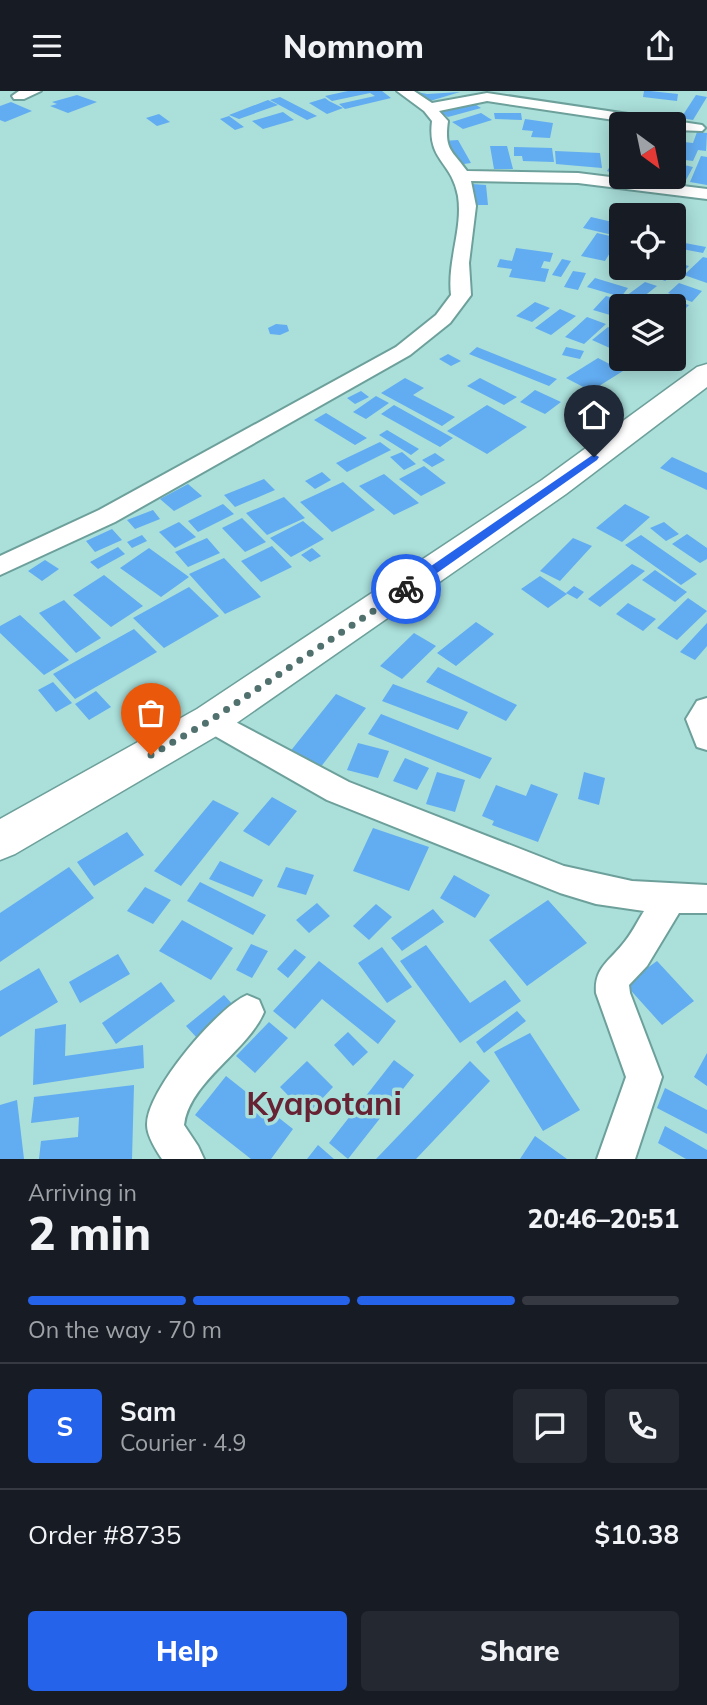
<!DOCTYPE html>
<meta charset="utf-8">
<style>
body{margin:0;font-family:Mulish,sans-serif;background:#242831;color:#f1f3f6;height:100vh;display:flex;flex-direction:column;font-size:26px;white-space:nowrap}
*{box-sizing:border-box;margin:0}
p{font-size:23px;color:#9ea1a6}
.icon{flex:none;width:38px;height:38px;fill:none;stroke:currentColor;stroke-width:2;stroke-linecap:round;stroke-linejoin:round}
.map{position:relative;height:1068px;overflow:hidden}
.panel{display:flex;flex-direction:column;background:#171b24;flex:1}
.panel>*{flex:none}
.needle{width:46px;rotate:147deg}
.controls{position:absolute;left:609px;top:21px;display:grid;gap:14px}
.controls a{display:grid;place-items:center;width:77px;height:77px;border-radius:7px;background:#171b24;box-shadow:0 4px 18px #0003;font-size:35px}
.pin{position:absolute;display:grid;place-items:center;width:60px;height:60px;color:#fff;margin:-72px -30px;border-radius:50% 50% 50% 0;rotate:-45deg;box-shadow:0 0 7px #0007}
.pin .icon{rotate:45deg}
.courier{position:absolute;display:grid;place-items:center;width:70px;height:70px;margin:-35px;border:5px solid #2563eb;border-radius:50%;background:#fff;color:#222;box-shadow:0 2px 9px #0007}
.head em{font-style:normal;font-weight:800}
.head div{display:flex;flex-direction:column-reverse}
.head{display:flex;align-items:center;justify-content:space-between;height:119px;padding:0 28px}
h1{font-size:46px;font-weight:800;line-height:52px}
.bar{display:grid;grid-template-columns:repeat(4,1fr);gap:10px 7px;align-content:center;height:84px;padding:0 28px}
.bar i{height:9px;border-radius:5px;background:#363941}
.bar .active{background:#2563eb}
.bar p{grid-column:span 4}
.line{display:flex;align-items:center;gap:18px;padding:0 28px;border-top:2px solid #363941}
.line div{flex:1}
.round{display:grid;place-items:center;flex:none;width:74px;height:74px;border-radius:7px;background:#242831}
.action{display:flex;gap:14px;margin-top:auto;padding:14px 28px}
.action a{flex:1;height:80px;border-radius:7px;background:#2563eb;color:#fff;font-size:28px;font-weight:800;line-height:80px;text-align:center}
.action a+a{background:#242831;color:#f1f3f6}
header{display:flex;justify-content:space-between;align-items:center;height:91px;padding:0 28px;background:#171b24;font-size:32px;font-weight:800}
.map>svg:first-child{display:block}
.building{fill:#62acf1}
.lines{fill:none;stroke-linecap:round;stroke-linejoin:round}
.street-casing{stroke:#6da09b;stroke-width:4}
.secondary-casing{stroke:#6da09b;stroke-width:3}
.street{fill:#fff;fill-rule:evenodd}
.secondary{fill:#fff;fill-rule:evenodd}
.route{fill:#2563eb}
.done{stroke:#50716e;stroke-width:7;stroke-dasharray:0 12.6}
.labels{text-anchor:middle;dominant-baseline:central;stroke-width:7;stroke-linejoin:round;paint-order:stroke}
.near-neighbourhood-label{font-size:32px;font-weight:bold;fill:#672233;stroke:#aadfda}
</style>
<header><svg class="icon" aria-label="menu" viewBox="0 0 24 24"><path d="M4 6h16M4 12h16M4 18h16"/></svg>Nomnom<svg class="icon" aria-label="share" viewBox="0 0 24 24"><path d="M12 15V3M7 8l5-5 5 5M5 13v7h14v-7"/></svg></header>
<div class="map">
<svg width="707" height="1068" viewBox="0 0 707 1068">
<rect width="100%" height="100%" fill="#aadfda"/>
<path class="building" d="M348 0H382L391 7 345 18 339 13 375 5 370 2 332 10 325 5Z
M412 0 427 3 460 1 430 10Z
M644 0H650L678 3 677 10 643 6Z
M77 4 97 11 68 22 50 15 57 13 52 11Z
M696 4 707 6 693 29 681 27Z
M280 6 317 25 307 29 270 9Z
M325 7 329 10 343 17 327 23 309 12Z
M268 9 278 14 239 28 229 24Z
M470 10 481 17 448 26 437 19Z
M11 11 32 20 5 31 0 29V15Z
M283 21 294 29 263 38 252 30Z
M481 22 492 29 463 38 452 31Z
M494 22H521L522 29 495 28Z
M159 23 170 31 157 35 146 27Z
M229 25 244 36 235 39 220 28Z
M525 28 553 32 550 47 531 46 533 40 522 39Z
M674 39 684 41 674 63Z
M697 41 707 42 706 60 698 59 693 70 677 68 684 51 693 52Z
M458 49 471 72 457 74 444 50Z
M490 55H507L513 78H494Z
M514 56 552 57 554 71 523 70 522 65H514Z
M555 60 600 62 602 77 556 73Z
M701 65 707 66V94L690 91Z
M612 72 621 74V86L607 80Z
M684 74 693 76 686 89 674 86 675 78 680 80Z
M472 93 486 94 488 114H473Z
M591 126 621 133V146L583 137Z
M597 142 619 147 605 170 581 165Z
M685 152 706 156 703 162 682 158Z
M516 157 553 162 550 171 544 170 541 177 549 178 545 191 509 186 512 178 497 176 500 168 512 170Z
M703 166 707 167V192L684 184Z
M562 168 571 170 561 186 552 184Z
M675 171 689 175 680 184 667 180 674 177Z
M662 179 674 184 665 190 653 185Z
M573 180 586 182 578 199 564 196Z
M595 187 628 197 621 206 587 196Z
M645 191 657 195 638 210 626 205Z
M679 192 702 200 692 211 668 202Z
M652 203 689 214 684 219 647 208Z
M606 205 622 209 610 224 593 219Z
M535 211 550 217 532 231 516 225Z
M560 218 576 225 551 244 535 237Z
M587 226 606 233 584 253 565 246Z
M276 233 287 234 289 240 280 244 270 243 268 237Z
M608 236 621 242V262L592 249Z
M477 256 557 288 549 295 469 263Z
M566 256 584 260 580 268 562 264Z
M448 263 461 270 451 275 439 268Z
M598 267 623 280 591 300 566 287Z
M405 287 424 297 413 304 455 326 442 335 381 302Z
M480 287 517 306 504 314 467 295Z
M535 299 561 311 545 323 520 311Z
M361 300 369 306 355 313 347 307Z
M376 305 389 312 366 328 353 321Z
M394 314 453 347 440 356 381 323Z
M487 314 527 336 487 363 447 340Z
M326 322 367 347 355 354 314 329Z
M387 339 419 358 411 364 379 344Z
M380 351 391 359 347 381 336 372Z
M402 361 416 373 404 379 390 366Z
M435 362 445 369 432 376 422 369Z
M672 366 707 382V399L660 377Z
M424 375 446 392 421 405 399 388Z
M322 381 331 389 315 398 305 390Z
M384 383 419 412 394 424 359 395Z
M264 388 275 399 235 416 224 404Z
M343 391 375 419 332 441 300 411Z
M188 393 202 405 174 420 160 408Z
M284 406 305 427 267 444 246 422Z
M223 413 234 423 198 441 188 430Z
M625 413 650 426 622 451 596 437Z
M153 419 160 428 135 438 127 429Z
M242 427 266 451 245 461 222 437Z
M303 430 324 448 291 466 270 447Z
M179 431 196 446 175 457 159 441Z
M664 431 679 443 666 450 650 437Z
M112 438 122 449 95 461 86 450Z
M687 443 707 457V468L700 472 672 453Z
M142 444 147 450 132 457 127 451Z
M641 444 697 483 681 494 625 454Z
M207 447 220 462 188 476 175 461Z
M573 447 592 455 560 490 540 480Z
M272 455 292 476 261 491 241 470Z
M118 456 125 463 98 478 90 471Z
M149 457 189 486 161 506 120 477Z
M312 457 321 465 310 471 301 464Z
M224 467 261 506 225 523 189 483Z
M45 469 59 478 42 490 28 480Z
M632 473 645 480 600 516 588 508Z
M655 479 687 501 675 511 642 489Z
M104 484 143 515 111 536 73 504Z
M540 485 567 503 548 517 521 498Z
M574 495 584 501 577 508 566 502Z
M189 496 219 525 164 557 133 527Z
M688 507 707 520 677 549 657 537Z
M64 509 101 547 76 562 39 522Z
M628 512 656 528 643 540 616 523Z
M20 524 69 569 44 584 0 542V535Z
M476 531 494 543 456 575 437 562Z
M707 532V555L695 569 680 561Z
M134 538 157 561 75 608 53 583Z
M414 542 436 555 402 588 380 575Z
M438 576 517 614 506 630 426 591Z
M53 591 72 612 56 621 38 599Z
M393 593 468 621 458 639 382 610Z
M96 600 111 616 89 629 75 613Z
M336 603 366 617 320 677 289 662Z
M381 623 492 667 480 688 368 643Z
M358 652 389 660 378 687 347 679Z
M405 667 429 677 417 699 393 690Z
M437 681 465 689 455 721 426 713Z
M584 681 605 687 599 714 578 708Z
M531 693 558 703 538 751 492 734 494 730 482 725 496 694 526 705Z
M272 706 297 720 269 755 243 740Z
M213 709 239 722 181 795 154 780Z
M373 737 429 756 409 800 353 780Z
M127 741 144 764 94 795 77 771Z
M220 770 263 789 253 806 209 788Z
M69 776 94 807 0 871V822Z
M286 776 314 784 306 804 277 796Z
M454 784 490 804 475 827 440 807Z
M200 791 266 824 253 844 187 810Z
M145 796 171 809 153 833 127 820Z
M548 809 587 852 527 895 489 849Z
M317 812 330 825 309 842 296 829Z
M376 813 392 826 369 849 353 835Z
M433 818 444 831 402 860 391 847Z
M182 829 233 857 211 889 159 860Z
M251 853 268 860 252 887 236 879Z
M426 854 470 912 505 889 521 910 460 952 400 870Z
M382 856 412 896 387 912 358 872Z
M295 858 306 866 288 887 277 878Z
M118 863 130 883 80 912 69 891Z
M319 870 396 930 378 953 322 908 295 938 273 920Z
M657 870 694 910 662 934 625 893Z
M39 877 58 911 0 946V900Z
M161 891 175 910 116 953 102 932Z
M224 904 234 915 197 947 186 935Z
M517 920 526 930 484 962 476 951Z
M269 931 288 947 255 982 236 965Z
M66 933 65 965 143 954 144 977 33 994 35 938Z
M348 941 368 961 353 975 334 954Z
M530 942 580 1019 543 1040 494 961Z
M707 962V995L694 986Z
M394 969 414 984 348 1068 329 1052Z
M307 970 333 996 307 1024 280 996Z
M470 970 490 990 416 1068H376Z
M226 985 293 1038 271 1068H251L195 1024Z
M134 994 132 1068H39L41 1050 78 1046 79 1026 31 1032 34 1006Z
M665 997 707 1019V1043L657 1017Z
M17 1009 24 1068H0V1014Z
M665 1035 707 1059V1068H686L658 1052Z
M535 1045 567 1068H520Z
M318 1054 334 1068H307Z"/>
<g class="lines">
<g class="street-casing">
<path id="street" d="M19 0H41L24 8H14L12 5Z
M397 0H414L432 12 487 2 702 34 705 37 702 40 674 39V33H641L487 10 439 20 448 30C444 59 452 59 467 80L578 82 707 98V108L578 92 471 90 476 115 469 172 471 204 450 232 410 264 115 431 0 484V465L99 419 396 256 436 224 451 204C447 170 463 138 458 105 452 70 427 70 432 30L424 20Z
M707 607V659L697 656 686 628 697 610Z
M211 618 349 691 564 775 632 790 707 794V822H679L647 875 629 894 630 902 662 986 635 1068H597L626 986 596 902C594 878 608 871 622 854 631 844 637 831 644 820L596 813 560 802 327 709 201 637 197 629 201 621Z
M247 904 259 909 264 921C248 960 189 991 184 1034L198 1055 204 1068H162C156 1059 147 1045 147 1034 146 1000 218 916 247 904Z"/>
</g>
<g class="secondary-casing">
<path id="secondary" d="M707 273V296L566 403 225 640 15 763 0 769V728L197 618 542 389 697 276Z"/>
</g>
<use href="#street" class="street"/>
<use href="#secondary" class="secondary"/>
</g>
<path class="route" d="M594 363 599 366 597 369 410 501H402V495Z"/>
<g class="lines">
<path class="done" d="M151 664 211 629 406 498"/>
</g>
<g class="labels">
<g class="near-neighbourhood-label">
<text x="324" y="1012">Kyapotani</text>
</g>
</g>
</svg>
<div class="controls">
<a><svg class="needle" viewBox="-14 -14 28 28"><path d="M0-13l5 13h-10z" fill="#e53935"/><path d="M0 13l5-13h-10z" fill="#9ea1a6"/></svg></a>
<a><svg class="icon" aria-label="locate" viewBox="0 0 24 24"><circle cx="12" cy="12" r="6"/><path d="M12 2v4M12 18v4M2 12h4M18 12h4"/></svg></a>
<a><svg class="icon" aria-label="layers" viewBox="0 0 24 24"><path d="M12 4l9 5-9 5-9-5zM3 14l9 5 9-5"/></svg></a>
</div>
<div class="pin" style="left:151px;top:664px;background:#ea580c"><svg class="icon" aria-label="bag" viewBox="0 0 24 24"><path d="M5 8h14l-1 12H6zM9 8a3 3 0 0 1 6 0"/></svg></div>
<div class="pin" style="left:594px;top:366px;background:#1f2937"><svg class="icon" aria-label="home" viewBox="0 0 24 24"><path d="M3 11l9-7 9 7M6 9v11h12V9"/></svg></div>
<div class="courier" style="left:406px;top:498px"><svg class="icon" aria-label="bike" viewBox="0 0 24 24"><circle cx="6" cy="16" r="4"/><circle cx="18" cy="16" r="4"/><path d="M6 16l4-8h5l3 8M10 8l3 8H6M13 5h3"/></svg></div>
</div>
<section class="panel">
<div class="head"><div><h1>2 min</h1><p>Arriving in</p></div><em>20:46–20:51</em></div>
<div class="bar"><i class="active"></i><i class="active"></i><i class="active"></i><i></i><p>On the way · 70 m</p></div>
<div class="line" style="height:126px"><b class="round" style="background:#2563eb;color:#fff">S</b><div><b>Sam</b><p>Courier · 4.9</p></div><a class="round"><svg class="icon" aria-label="chat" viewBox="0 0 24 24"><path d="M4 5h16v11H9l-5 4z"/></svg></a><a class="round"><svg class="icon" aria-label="phone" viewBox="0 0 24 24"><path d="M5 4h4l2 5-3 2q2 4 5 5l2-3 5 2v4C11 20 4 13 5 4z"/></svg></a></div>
<div class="line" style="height:91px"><div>Order #8735</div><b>$10.38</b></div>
<div class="action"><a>Help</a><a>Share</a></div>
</section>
